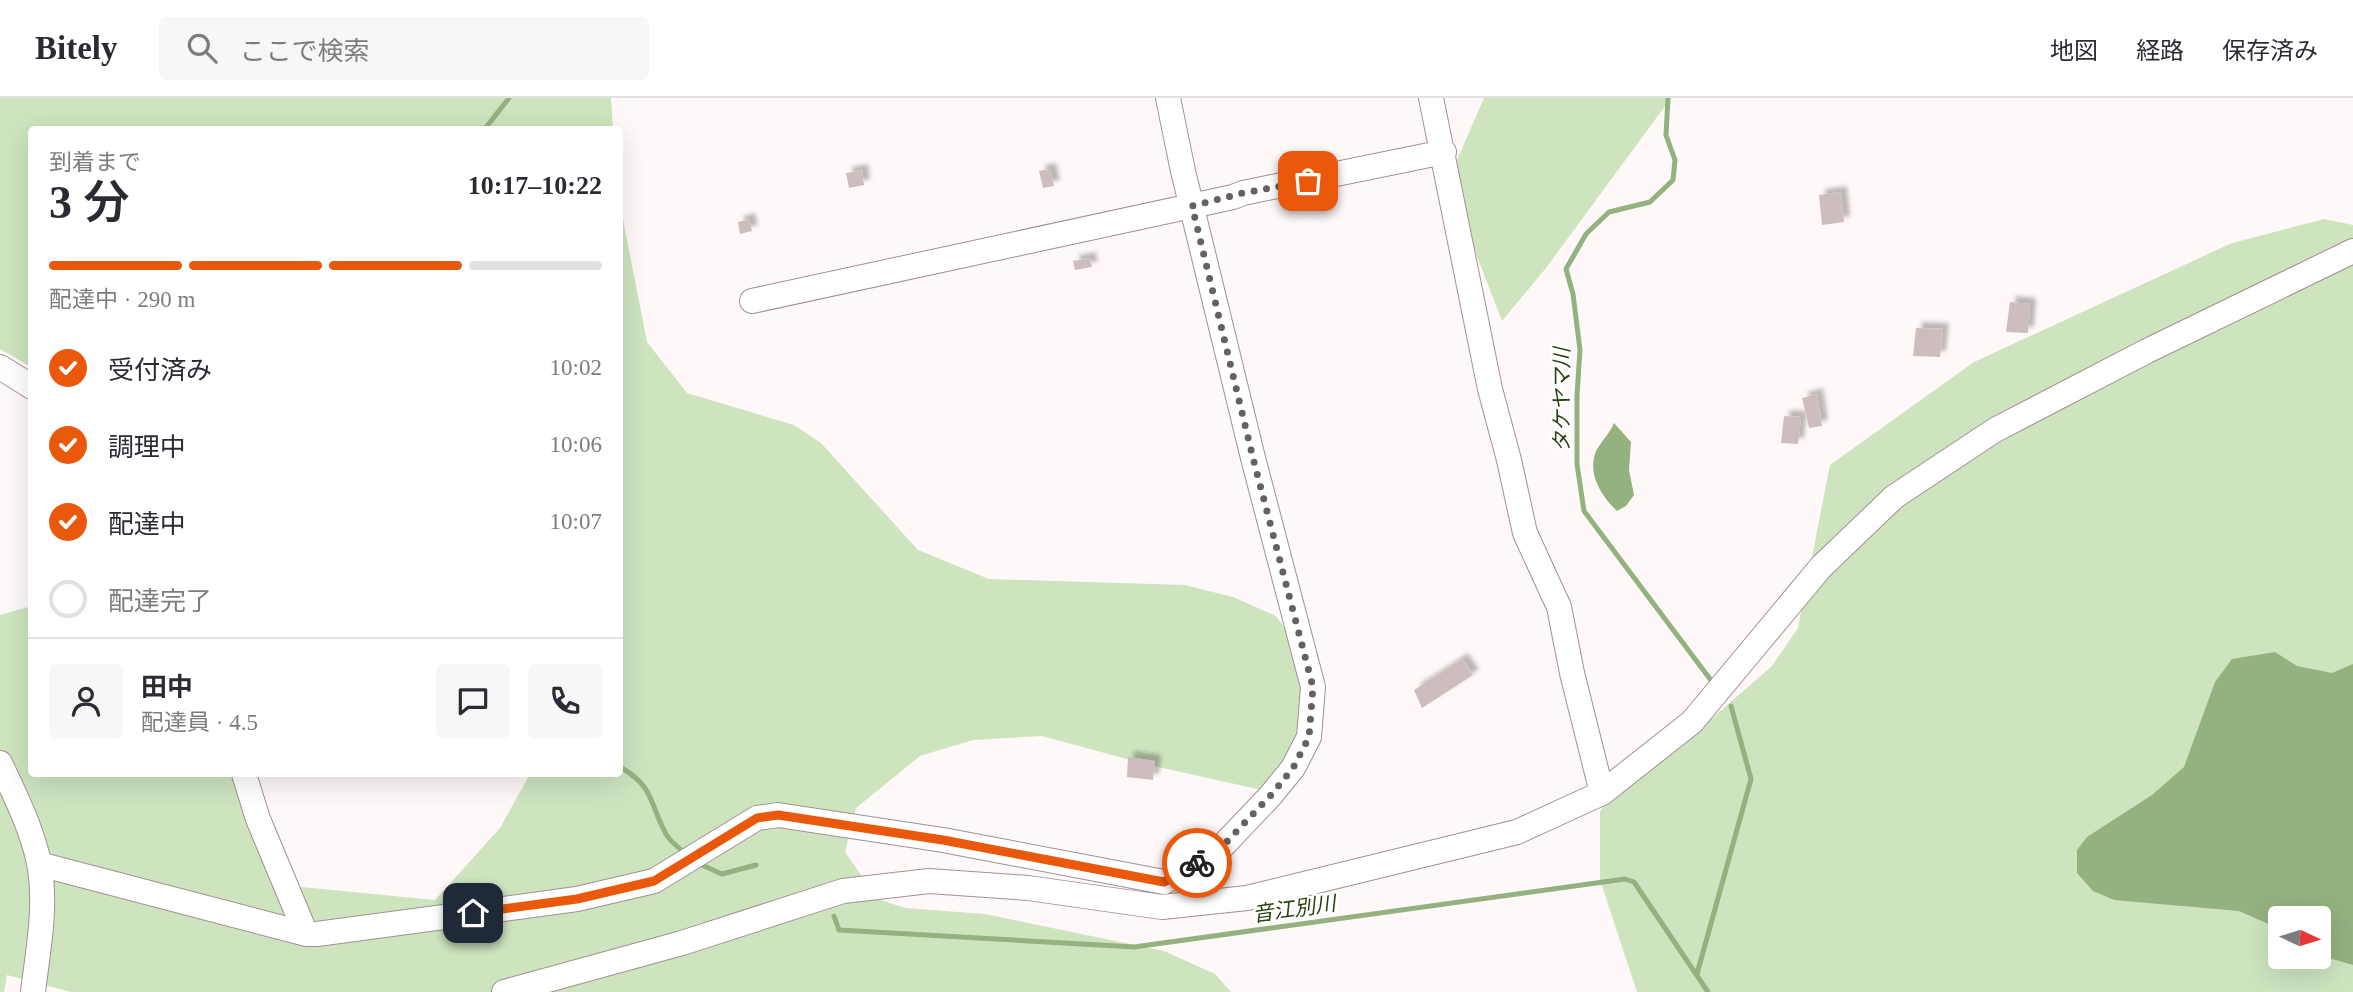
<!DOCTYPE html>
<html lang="ja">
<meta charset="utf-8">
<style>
body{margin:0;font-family:"Times New Roman","Noto Sans JP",serif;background:#f7f7f7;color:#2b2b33;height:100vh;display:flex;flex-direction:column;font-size:26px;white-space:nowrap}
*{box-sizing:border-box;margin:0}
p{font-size:23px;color:#7c7c81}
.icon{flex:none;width:38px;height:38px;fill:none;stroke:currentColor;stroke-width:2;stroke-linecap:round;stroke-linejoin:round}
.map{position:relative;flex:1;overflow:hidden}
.details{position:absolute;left:28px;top:28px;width:595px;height:651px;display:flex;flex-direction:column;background:#fff;border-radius:7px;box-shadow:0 7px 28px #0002}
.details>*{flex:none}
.needle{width:46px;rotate:94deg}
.buttons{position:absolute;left:2268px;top:808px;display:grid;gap:14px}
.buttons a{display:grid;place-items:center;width:63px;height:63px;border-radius:7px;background:#fff;box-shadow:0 7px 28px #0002;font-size:35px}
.pin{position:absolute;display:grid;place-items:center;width:60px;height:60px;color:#fff;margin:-30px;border-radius:14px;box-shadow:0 4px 10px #0006}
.courier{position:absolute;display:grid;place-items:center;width:70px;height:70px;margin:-35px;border:5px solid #ea580c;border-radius:50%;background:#fff;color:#222;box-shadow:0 2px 9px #0007}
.overview em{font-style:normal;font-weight:600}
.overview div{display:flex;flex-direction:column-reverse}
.overview{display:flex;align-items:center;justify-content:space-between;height:119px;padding:0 21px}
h1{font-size:46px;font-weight:600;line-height:52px}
.bar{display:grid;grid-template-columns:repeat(4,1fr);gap:10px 7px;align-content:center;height:84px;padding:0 21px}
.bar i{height:9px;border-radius:5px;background:#e1e1e2}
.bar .on{background:#ea580c}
.bar p{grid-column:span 4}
.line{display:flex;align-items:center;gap:18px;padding:0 21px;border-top:2px solid #e1e1e2}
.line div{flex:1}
.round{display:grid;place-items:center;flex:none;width:74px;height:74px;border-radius:7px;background:#f7f7f7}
ol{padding:0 21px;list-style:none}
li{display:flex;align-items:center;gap:21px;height:77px}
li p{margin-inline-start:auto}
li .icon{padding:7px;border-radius:50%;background:#ea580c;color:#fff;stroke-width:4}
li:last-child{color:#7c7c81}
li i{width:38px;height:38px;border:4px solid #e1e1e2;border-radius:50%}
header{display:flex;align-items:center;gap:42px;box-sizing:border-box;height:98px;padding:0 35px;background:#fff;border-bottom:2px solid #e1e1e2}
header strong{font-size:33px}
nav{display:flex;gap:38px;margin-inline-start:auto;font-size:24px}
.search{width:490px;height:63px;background:#f7f7f7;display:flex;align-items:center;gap:18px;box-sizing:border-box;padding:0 24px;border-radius:7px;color:#7c7c81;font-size:26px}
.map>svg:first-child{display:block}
.green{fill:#cde4bf;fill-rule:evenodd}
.water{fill:#94b180}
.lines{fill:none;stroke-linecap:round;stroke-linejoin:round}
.stream{stroke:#94b180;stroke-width:5}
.building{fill:#cebdbe;filter:url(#shadow)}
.minor-casing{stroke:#a19092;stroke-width:26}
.minor{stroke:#fff;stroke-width:24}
.done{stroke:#666060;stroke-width:7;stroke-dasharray:0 12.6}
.route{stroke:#ea580c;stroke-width:9}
.labels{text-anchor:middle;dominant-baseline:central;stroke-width:5;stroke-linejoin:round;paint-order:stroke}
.water-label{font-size:21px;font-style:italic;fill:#26420d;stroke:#fff}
</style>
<header>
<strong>Bitely</strong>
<div class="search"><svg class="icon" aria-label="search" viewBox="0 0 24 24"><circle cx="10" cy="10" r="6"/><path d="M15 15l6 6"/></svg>ここで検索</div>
<nav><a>地図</a><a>経路</a><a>保存済み</a></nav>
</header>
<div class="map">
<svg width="2353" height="894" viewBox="0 0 2353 894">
<defs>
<filter id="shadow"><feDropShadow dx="6" dy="-6" stdDeviation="2" flood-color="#0004"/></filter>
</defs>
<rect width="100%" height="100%" fill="#fff8f8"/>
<path class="green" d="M0 0H611L613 31 32 32 31 269 0 251Z
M1484 0H1671L1546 170 1502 223 1454 99 1457 62Z
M620 106 647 244 687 295 794 327 821 345 918 452 989 481 1185 487 1233 499 1276 518 1313 569 1311 649 1275 695 1145 666 1042 638 973 642 920 658 856 710 845 754 878 801 905 810 985 816 1164 853 1215 876 1231 894H71L7 877 4 894H0V517L31 508 32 676H235L291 788 435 802 500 730 530 676H620Z
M2324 121 2353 127V894H1637L1600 782V714L1636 660 1711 621 1772 568 1798 530 1830 367 1974 264 2232 145ZM2280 821H2319V859H2280Z"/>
<path class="water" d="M1614 325 1631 344 1629 372 1634 397 1626 408 1617 413C1601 398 1587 376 1596 353 1600 345 1610 335 1614 325Z
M2275 554 2297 568 2332 575 2353 566V867L2322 858 2319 855V821H2280V831L2239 813 2114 802 2093 793 2077 775V752L2087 739 2152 697 2184 669 2215 584 2232 561Z"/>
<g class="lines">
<path class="stream" d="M1668 0 1666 37 1675 62 1673 82 1650 104 1609 114 1586 136 1566 171 1573 196 1580 252 1577 297V366L1584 413 1710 581
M484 32 509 0
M620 669C655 689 649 705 666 736 669 742 676 747 681 752
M702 767 722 776 756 767
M834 818 839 832 1134 849 1625 781 1634 784 1708 894
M1697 876 1751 681 1731 608"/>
</g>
<path class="building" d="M1050 71 1054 88 1043 90 1039 73Z
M862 72 864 87 849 90 846 75Z
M1841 94 1844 124 1822 127 1819 97Z
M749 121 752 133 740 136 738 124Z
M1090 160 1092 169 1075 172 1073 163Z
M2010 204 2030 206 2028 235 2006 234Z
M1916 230 1943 231 1940 259 1913 258Z
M1817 296 1822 328 1809 330 1802 300Z
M1784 318 1801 319 1798 346 1781 345Z
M1462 561 1473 577 1422 610 1414 592Z
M1128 659 1155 663 1153 682 1127 679Z"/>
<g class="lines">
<g class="minor-casing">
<path id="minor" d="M1431 0 1490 291 1509 362 1525 435 1559 509 1572 575 1602 695
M752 203 1233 99 1243 95 1444 54
M0 269 32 289
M0 665C15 697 32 731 39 765 47 808 38 852 33 894
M244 676 258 721 306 836
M39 766 306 836H317L577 801 654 783 757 720 778 717 943 742 1164 784 1216 755 1271 697 1293 670 1309 639 1313 589 1253 360 1183 73 1168 0
M504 894 682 845 843 793 929 783 1028 790 1162 809 1247 800 1517 734 1602 695 1692 624 1821 469 1894 399 1995 332 2147 253 2353 153"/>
</g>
<use href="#minor" class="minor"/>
</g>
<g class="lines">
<path class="done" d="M1197 765 1216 755 1271 697 1293 670 1309 639 1313 589 1253 360 1192 108 1243 95 1308 83"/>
<path class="route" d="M473 815 577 801 654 783 757 720 778 717 943 742 1164 784 1197 765"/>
</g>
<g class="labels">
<g class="water-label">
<text transform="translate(1562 302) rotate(-90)">タケヤマ川</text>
<text transform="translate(1294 811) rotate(-8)">音江別川</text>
</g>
</g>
</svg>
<div class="buttons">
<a><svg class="needle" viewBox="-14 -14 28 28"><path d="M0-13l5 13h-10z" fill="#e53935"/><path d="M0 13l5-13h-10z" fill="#7c7c81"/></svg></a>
</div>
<div class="pin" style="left:1308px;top:83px;background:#ea580c"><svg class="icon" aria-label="bag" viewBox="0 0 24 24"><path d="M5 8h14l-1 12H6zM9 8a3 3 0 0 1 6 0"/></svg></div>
<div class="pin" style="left:473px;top:815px;background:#1f2937"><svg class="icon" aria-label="home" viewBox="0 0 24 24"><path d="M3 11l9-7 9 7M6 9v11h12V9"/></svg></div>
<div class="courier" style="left:1197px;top:765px"><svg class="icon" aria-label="bike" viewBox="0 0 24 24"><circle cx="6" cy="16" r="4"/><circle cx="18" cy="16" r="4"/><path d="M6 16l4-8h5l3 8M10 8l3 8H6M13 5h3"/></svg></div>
<section class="details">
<div class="overview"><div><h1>3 分</h1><p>到着まで</p></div><em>10:17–10:22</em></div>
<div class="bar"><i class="on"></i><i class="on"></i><i class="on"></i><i></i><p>配達中 · 290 m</p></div>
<ol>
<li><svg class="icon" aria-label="check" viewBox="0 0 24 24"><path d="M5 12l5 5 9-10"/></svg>受付済み<p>10:02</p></li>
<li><svg class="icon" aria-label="check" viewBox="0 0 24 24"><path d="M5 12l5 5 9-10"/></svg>調理中<p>10:06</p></li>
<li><svg class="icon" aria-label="check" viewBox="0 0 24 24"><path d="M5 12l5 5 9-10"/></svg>配達中<p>10:07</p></li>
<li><i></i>配達完了</li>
</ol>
<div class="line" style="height:126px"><a class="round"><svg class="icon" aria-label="person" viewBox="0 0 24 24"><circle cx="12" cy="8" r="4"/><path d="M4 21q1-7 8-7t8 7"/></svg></a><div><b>田中</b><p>配達員 · 4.5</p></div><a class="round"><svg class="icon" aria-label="chat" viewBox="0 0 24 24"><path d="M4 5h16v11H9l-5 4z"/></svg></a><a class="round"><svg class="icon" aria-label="phone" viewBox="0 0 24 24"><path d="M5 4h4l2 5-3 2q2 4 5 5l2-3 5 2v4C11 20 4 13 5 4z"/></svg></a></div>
</section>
</div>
